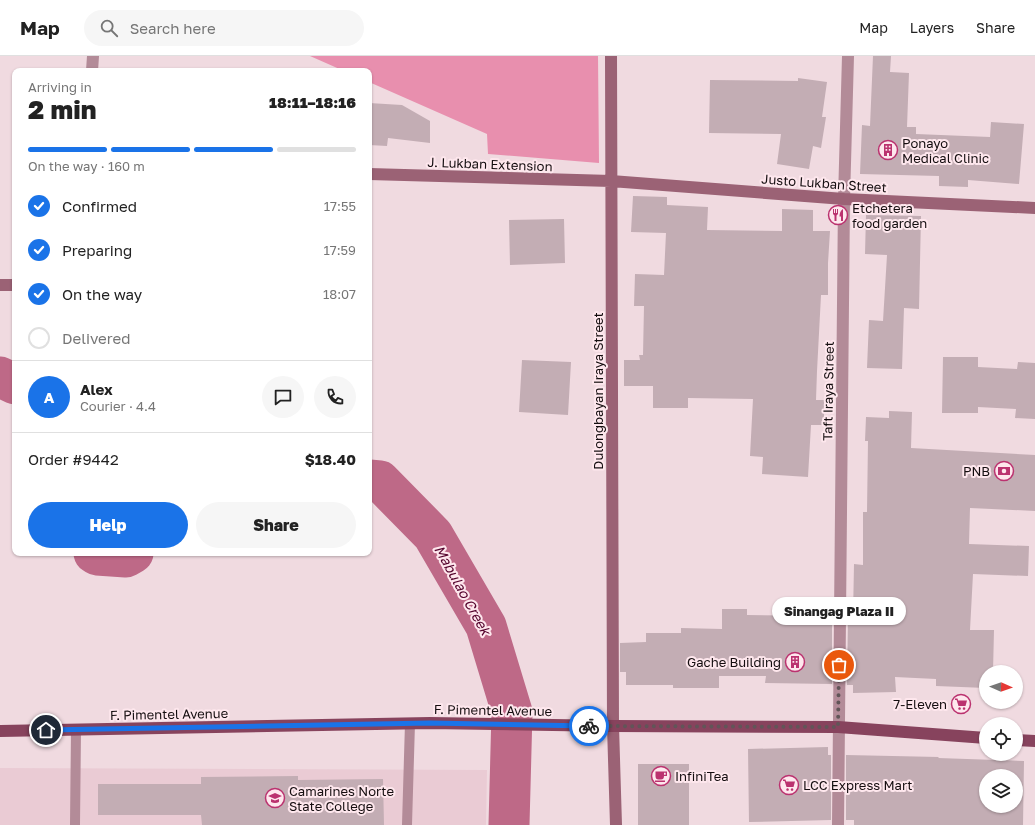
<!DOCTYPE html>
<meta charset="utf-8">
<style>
body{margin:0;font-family:"Golos Text",sans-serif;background:#f6f6f6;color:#222;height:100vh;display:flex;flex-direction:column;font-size:15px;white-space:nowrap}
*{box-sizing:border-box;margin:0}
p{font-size:13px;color:#767676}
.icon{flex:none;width:22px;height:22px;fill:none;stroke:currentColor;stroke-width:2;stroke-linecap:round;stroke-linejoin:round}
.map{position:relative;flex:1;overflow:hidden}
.sheet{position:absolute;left:12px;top:12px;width:360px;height:488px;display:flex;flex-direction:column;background:#fff;border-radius:8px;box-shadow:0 1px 3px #0004}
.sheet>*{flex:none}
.needle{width:26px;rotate:92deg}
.controls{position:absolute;left:979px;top:609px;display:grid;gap:8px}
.controls a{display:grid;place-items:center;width:44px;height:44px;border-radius:50%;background:#fff;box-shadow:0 1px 3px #0004;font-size:20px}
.pin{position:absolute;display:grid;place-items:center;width:34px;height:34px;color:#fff;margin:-17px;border:2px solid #fff;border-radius:50%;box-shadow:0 1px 4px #0007}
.courier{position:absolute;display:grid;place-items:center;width:40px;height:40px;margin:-20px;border:3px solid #1a73e8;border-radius:50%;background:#fff;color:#222;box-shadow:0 1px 5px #0007}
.bubble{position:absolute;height:28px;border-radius:14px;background:#fff;box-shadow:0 1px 3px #0004;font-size:13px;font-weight:800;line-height:28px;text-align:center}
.overview em{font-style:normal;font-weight:800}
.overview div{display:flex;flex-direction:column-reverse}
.overview{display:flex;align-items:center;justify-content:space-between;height:68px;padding:0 16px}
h1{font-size:26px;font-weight:800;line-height:30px}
.bar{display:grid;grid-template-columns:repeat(4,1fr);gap:6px 4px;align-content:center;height:48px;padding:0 16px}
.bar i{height:5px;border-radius:3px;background:#e0e0e0}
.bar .active{background:#1a73e8}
.bar p{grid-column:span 4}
.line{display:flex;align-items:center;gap:10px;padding:0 16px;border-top:1px solid #e0e0e0}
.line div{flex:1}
.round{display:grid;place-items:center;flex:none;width:42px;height:42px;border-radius:21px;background:#f6f6f6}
ol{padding:0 16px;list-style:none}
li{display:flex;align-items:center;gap:12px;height:44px}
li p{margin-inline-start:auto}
li .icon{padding:4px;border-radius:50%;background:#1a73e8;color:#fff;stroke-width:4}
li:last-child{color:#767676}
li i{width:22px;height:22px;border:2px solid #e0e0e0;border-radius:50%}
.button{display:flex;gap:8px;margin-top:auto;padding:8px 16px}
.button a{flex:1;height:46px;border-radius:24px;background:#1a73e8;color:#fff;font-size:16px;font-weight:800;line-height:46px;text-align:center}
.button a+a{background:#f6f6f6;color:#222}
header{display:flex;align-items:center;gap:24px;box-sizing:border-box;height:56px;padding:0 20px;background:#fff;border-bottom:1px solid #e0e0e0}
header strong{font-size:19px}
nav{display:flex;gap:22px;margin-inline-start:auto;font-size:14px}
.search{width:280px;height:36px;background:#f6f6f6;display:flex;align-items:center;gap:10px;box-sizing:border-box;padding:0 14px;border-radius:22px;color:#767676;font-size:15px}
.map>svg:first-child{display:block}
.built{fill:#eacbd4}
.forest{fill:#e88fae}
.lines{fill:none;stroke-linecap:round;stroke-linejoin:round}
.river{stroke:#be6987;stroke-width:41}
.building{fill:#c3adb4;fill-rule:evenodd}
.lane{stroke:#b38b98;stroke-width:10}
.street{stroke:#b38b98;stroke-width:12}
.secondary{stroke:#9b6275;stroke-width:12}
.primary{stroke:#87435d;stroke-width:12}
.done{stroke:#615558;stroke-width:4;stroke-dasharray:0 7.2}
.route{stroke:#1a73e8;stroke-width:5}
.labels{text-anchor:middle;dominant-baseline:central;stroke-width:4;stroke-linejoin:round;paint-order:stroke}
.poi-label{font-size:13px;fill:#140d0f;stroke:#fee7ed;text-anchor:start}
.street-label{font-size:13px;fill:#140d0f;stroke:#fee7ed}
.water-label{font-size:14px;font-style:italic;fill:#54032c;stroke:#fee7ed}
</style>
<header>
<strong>Map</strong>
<div class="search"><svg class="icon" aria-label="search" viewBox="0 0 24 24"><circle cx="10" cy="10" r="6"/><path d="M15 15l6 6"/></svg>Search here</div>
<nav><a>Map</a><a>Layers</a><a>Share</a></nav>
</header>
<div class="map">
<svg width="1035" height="769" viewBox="0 0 1035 769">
<rect width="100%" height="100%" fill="#f0dae0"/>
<path class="built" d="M0 712 487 714 486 769H0Z"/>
<path class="forest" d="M310 0H598L599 107 488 98 487 78 369 26V15H344Z"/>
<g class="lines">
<path class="river" d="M0 321 15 328
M369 424 380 425 433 479 486 570 512 656 509 769
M94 497 97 499 126 501 133 497"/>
</g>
<path class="building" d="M873 0H891L890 16 909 17 907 71H916V78L990 81 991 66 1024 68 1019 128 968 124V131L939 130V120L860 118 862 69 870 70Z
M798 22 827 26 822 61H826L821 92 813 90 809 113 777 108 781 78 709 77 710 24 798 25Z
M369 47 402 49 430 65V87L388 82 387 90 369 89Z
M633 140 667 141V149L708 151 707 174 782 175V153L813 154V175H830L828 207V239H821L817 315 816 344H824V369H811L808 421 762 418 763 401 750 400 753 343 688 342V352H653V330H624V304H640L639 299H643L644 250H634L635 218 664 219 666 177 631 176Z
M866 159 921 160 919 253 904 252 902 313 867 312 869 264 883 265 887 199 865 198Z
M564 163 565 207 510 209 509 164Z
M943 301H978V311L1017 313 1018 306 1035 307V363L1015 362 1016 353 978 351V357H942Z
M522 304 571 306 568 359 519 356Z
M889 355 912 356 911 392 1035 399V455L970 452 969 488 1029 490 1028 520 973 518 970 574H994L993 616H986V632L936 630V623L895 621 896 636 853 637V629H847L848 560H853L854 508 863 509V456H867L868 385H865L866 361 889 362Z
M722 553H747V559L832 560V628L765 627 766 620H719V632H673V629H626V616H620V587L646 586V577H681V572L722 573Z
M828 691V699H831V764L749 766 748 693Z
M846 699 939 701 938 702 1024 705 1023 769H854V764H846ZM986 720H1016V750H986Z
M638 708H689V769H638Z
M298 720V724L383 723 384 769H202L201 759H98V728H201V721Z"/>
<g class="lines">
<path class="lane" d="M75 769 76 674
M407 769 410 667"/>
<path class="street" d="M92 15 93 0
M838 769 844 143 848 0"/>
<path class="secondary" d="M611 0 613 670 616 769
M369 118 611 125 844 143 1035 152
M0 229H15"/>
<path class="primary" d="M0 675 430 667 613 670 838 671 986 682
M1016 684 1035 685"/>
</g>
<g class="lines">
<path class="done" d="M589 670 838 671 839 609"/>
<path class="route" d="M46 674 430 667 589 670"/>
</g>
<defs>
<g id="building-ring" transform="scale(1)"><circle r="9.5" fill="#fee7ed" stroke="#bb326f" stroke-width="1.5"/><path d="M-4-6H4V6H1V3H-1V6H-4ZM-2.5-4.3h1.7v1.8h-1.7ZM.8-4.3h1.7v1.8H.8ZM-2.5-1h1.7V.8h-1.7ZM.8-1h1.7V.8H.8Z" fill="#bb326f"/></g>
<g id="restaurant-ring" transform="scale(1)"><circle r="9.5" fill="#fee7ed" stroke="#bb326f" stroke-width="1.5"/><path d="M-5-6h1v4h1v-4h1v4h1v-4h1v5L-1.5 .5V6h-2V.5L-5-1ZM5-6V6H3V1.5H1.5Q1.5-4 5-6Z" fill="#bb326f"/></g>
<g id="bank-ring" transform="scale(1)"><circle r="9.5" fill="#fee7ed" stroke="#bb326f" stroke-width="1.5"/><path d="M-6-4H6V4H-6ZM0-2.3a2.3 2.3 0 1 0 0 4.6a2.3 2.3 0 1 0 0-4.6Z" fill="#bb326f"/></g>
<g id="supermarket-ring" transform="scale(1)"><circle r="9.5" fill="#fee7ed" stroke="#bb326f" stroke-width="1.5"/><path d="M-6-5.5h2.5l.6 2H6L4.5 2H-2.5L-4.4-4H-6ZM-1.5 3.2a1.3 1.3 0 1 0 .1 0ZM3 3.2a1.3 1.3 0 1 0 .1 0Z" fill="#bb326f"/></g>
<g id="cafe-ring" transform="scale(1)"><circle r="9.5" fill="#fee7ed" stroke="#bb326f" stroke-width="1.5"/><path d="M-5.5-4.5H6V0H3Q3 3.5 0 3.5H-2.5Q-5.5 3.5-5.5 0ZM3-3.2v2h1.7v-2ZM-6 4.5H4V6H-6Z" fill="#bb326f"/></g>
<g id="university-ring" transform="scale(1)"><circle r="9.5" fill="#fee7ed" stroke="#bb326f" stroke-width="1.5"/><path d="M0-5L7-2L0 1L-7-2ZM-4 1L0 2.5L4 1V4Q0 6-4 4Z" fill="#bb326f"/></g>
</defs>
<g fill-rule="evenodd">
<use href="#building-ring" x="888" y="94"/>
<use href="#restaurant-ring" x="838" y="159"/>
<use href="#bank-ring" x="1004" y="415"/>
<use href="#building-ring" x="795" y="606"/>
<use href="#supermarket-ring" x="961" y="648"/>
<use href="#cafe-ring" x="661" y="720"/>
<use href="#supermarket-ring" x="789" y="729"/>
<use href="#university-ring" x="275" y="742"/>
</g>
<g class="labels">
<g class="poi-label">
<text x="902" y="87">Ponayo<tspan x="902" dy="15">Medical Clinic</tspan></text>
<text x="852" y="152">Etchetera<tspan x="852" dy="15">food garden</tspan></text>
<text x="990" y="415" text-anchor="end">PNB</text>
<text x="781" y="606" text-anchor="end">Gache Building</text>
<text x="947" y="648" text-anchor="end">7-Eleven</text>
<text x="675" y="720">InfiniTea</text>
<text x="803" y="729">LCC Express Mart</text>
<text x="289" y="735">Camarines Norte<tspan x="289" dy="15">State College</tspan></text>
</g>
<g class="street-label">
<text transform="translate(490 108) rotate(2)">J. Lukban Extension</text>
<text transform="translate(824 127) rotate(4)">Justo Lukban Street</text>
<text transform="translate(598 335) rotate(-90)">Dulongbayan Iraya Street</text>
<text transform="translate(828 335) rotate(-89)">Taft Iraya Street</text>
<text transform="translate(493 654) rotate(1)">F. Pimentel Avenue</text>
<text transform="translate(169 658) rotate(-1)">F. Pimentel Avenue</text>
</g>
<g class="water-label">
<text transform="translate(463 534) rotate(61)">Mabulao Creek</text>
</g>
</g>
</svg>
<div class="controls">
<a><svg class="needle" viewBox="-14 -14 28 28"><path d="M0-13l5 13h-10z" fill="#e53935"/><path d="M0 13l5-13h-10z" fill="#767676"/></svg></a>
<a><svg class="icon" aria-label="locate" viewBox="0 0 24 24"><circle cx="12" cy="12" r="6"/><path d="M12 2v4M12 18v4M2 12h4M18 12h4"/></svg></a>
<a><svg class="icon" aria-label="layers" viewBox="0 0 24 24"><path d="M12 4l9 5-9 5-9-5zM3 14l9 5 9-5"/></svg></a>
</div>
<div class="pin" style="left:839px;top:609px;background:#ea580c"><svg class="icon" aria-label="bag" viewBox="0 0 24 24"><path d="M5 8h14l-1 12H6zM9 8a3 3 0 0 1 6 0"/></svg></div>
<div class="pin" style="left:46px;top:674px;background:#1f2937"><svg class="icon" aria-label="home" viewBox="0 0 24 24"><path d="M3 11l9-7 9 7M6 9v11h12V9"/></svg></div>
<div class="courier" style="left:589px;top:670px"><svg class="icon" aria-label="bike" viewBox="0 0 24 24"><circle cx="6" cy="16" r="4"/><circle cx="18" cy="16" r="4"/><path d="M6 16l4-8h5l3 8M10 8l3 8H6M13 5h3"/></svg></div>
<div class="bubble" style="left:772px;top:541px;width:134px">Sinangag Plaza II</div>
<section class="sheet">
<div class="overview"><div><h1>2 min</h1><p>Arriving in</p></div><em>18:11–18:16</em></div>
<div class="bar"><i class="active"></i><i class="active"></i><i class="active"></i><i></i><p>On the way · 160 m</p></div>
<ol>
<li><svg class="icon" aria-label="check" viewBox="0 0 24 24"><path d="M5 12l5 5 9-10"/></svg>Confirmed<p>17:55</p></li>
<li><svg class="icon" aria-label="check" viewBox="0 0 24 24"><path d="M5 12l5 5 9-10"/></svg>Preparing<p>17:59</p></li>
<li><svg class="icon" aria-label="check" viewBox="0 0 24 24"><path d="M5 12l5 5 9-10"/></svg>On the way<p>18:07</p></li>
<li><i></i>Delivered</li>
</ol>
<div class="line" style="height:72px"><b class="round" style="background:#1a73e8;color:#fff">A</b><div><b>Alex</b><p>Courier · 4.4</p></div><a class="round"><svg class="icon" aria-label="chat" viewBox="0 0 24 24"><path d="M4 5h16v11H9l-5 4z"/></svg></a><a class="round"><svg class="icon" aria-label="phone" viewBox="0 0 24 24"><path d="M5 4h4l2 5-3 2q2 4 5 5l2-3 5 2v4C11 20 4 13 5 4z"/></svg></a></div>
<div class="line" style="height:52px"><div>Order #9442</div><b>$18.40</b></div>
<div class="button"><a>Help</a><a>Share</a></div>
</section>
</div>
